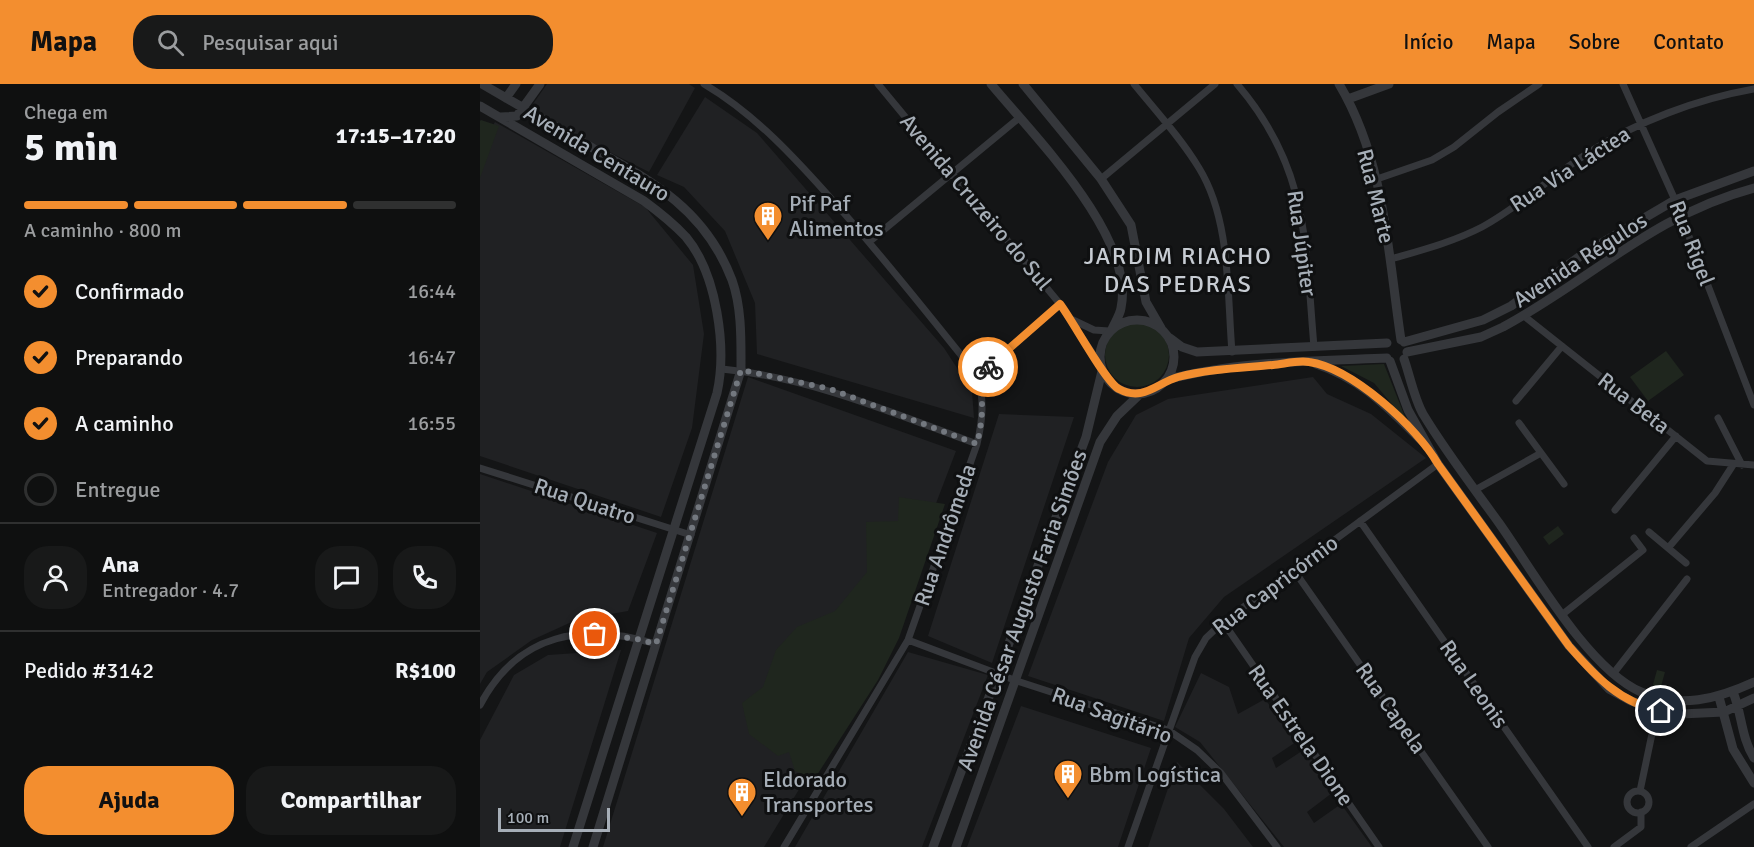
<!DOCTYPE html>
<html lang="pt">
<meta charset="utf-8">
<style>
body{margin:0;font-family:Signika,sans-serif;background:#181919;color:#f1f3f6;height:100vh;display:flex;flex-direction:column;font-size:22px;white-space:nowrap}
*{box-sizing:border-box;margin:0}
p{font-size:20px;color:#9b9d9f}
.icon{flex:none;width:33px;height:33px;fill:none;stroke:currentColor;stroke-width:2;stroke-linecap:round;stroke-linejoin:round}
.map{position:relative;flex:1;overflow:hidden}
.sheet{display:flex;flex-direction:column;background:#0f1010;width:480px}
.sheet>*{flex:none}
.scale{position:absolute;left:18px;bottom:15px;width:112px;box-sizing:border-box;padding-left:6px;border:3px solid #a6aeb7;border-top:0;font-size:16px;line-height:21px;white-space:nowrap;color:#a6aeb7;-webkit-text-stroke:4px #0f1011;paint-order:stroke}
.pin{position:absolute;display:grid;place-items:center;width:51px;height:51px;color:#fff;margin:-26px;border:3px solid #fff;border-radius:50%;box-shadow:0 2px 6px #0007}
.courier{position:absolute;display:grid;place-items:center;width:60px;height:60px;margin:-30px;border:4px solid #f38e2f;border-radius:50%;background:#fff;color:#222;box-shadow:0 2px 8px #0007}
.overview em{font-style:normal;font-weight:700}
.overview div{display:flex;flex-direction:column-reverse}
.overview{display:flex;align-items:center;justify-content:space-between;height:102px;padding:0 24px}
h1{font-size:39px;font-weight:700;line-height:45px}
.bar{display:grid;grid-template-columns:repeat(4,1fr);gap:9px 6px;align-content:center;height:72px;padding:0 24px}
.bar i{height:8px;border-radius:4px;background:#2f3030}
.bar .active{background:#f38e2f}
.bar p{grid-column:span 4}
.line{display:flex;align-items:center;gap:15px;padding:0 24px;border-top:2px solid #2f3030}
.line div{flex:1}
.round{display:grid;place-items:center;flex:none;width:63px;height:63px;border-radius:24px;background:#181919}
ol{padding:0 24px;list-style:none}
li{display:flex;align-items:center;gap:18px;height:66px}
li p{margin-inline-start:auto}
li .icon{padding:6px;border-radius:50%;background:#f38e2f;color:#111;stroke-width:4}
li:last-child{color:#9b9d9f}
li i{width:33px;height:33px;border:3px solid #2f3030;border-radius:50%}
.primary-button{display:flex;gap:12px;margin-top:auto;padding:12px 24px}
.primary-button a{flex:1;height:69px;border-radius:24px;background:#f38e2f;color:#111;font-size:24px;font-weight:700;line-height:69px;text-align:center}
.primary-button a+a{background:#181919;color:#f1f3f6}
header{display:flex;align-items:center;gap:36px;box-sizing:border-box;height:84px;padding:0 30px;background:#f38e2f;color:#111}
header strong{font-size:28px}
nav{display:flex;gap:33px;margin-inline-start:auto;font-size:21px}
.search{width:420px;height:54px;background:#181919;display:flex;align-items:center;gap:15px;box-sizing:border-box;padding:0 21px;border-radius:24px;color:#9b9d9f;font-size:22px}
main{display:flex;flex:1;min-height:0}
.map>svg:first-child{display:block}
.built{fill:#202123}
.green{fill:#1f261e}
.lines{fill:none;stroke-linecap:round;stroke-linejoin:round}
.minor{stroke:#35373b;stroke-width:7}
.tertiary{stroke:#35373b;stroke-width:9}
.done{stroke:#73787f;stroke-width:6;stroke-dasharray:0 10.8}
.route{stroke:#f38e2f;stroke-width:8}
.labels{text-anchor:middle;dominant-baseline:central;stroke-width:6;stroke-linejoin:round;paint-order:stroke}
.street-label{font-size:22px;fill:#a6aeb7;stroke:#0f1011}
.poi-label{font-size:22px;fill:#a6aeb7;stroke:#0f1011;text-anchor:start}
.neighbourhood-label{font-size:24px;letter-spacing:1.5px;fill:#c7ccd3;stroke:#0f1011}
</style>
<header>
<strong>Mapa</strong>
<div class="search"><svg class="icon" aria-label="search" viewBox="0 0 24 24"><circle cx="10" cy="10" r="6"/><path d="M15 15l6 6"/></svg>Pesquisar aqui</div>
<nav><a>Início</a><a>Mapa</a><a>Sobre</a><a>Contato</a></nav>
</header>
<main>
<section class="sheet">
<div class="overview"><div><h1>5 min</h1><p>Chega em</p></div><em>17:15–17:20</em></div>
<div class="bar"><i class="active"></i><i class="active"></i><i class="active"></i><i></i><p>A caminho · 800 m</p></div>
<ol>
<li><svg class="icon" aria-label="check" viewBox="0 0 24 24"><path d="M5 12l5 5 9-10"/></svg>Confirmado<p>16:44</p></li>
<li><svg class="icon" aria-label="check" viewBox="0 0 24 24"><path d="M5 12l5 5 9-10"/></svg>Preparando<p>16:47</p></li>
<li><svg class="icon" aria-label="check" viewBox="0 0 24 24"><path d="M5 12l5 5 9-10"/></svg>A caminho<p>16:55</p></li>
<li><i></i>Entregue</li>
</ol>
<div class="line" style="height:108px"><a class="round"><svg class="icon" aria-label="person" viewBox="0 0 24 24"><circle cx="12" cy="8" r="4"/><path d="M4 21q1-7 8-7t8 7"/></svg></a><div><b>Ana</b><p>Entregador · 4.7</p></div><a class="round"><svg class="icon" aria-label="chat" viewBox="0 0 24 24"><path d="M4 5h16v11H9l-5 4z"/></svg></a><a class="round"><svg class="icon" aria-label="phone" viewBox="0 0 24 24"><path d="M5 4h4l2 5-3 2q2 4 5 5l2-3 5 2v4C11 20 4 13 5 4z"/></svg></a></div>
<div class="line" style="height:78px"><div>Pedido #3142</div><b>R$100</b></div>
<div class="primary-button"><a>Ajuda</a><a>Compartilhar</a></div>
</section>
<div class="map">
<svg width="1274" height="763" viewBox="0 0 1274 763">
<rect width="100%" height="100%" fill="#141516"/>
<path class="built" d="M67 0H209L215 4 169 88 48 27Z
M225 13 277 49 464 264 492 307 494 334 277 270 275 219 245 147 204 103 177 91Z
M15 38 165 123 213 181 224 250 212 344 181 433 0 372V64Z
M268 293 476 367 394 582 284 763H123Z
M833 293 847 310 891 330 946 374 744 513 709 554 684 637 548 592 628 378 656 331 688 315Z
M519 330 594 333 512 579 448 552Z
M0 390 177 449 148 527 96 536 52 556 7 588 0 600Z
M141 566 80 763H0V656L34 591 68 571Z
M428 568 508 591 442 763H315Z
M721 589 749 603 758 630 785 615 816 658 792 674 796 684 825 665 852 709 827 728 834 739 861 720 892 763H804L720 658 695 643Z
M541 622 671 664 638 763H487Z
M697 678 744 725 773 763H668Z"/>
<path class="green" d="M1 36 19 42 0 94V37Z
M625 271a32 32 0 1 1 64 0a32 32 0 1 1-64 0Z
M1186 267 1204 291 1168 317 1150 293Z
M904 280 927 338 894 299 861 282Z
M419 413 465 420 419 554 398 596 337 691 327 692 315 687 309 668 298 672 269 650 262 619 283 603 296 566 317 543 355 527 387 488 386 438 418 437Z
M1078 442 1084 450 1069 461 1063 453Z
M1177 586 1185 588 1180 606 1172 604Z"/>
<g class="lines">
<path class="minor" d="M224 0C275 30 316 75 355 119 405 175 451 234 498 292 504 316 503 335 497 360L428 556 304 763
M398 0 580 220 620 281
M654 0C676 27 701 54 719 84 751 136 747 209 752 268
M757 0C829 84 825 159 834 263
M1143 0 1195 116 1274 321
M621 95 735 0
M897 95 952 76 974 63 1018 28 1059 0
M389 158 539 34
M911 175C942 166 973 158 1002 143 1039 123 1072 92 1108 69 1156 38 1217 15 1274 5
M1044 232 1227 377 1274 381
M593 236 614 246 629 247
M242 285C332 294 413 329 497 360
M498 292 580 220
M1036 317 1082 262
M1238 334 1262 381
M1039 339 1084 400
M0 384 211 451
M995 406 1061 369
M1135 426 1196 352
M880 437 1108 763
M1169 448 1206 479
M1189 463 1235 409 1253 381
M813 485 1008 763
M1083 530 1163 466 1154 454
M743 538 899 763
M428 556 537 597 688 646 717 666 741 689 797 763
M1133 590 1207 495
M0 621C38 549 103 538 176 560
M1160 707 1177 626
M1147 718a11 11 0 1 1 22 0a11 11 0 1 1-22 0Z
M648 763 715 573 726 554 743 538 958 380
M1134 763 1161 743V728
M1211 763 1274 720"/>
<path class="tertiary" d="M2 0C38 21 73 41 109 62 172 97 225 125 252 196 262 224 261 257 261 286L113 763
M511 0C553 51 656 153 641 224 640 231 635 238 632 245
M543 0 621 95 651 141 666 218 681 244
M859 0C905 77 908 170 921 256
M26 14 36 0
M868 15 909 0
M0 22 164 117C179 128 193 139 206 153 237 190 247 264 237 309L93 763
M21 33 37 32 60 0
M620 273a37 37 0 1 1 74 0a37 37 0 1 1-74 0Z
M690 254 702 263 717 268 907 259
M924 258 1003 236 1031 222 1103 170 1195 116 1274 87
M927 268 1001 253 1023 243C1112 195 1173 131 1274 104
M924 275C930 292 934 314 943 330 966 368 993 403 1019 439 1053 487 1108 585 1161 608 1200 625 1237 615 1274 598
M910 277 928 326 958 380 1089 562 1129 605 1151 617 1177 626 1201 630 1244 628 1274 614
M836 280C882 295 908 324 942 357
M686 296C757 277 834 277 907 274
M1253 608C1262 630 1261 653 1274 674
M1239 613 1253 665 1274 699
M453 763 606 353 622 287
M476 763 620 358 637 332 660 310"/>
</g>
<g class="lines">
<path class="done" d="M115 550 157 555 176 560 261 286 350 305 497 360C503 335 504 316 498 292L508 283"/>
<path class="route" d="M508 283 580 220C593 237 626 299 639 305 663 318 677 299 698 293 729 285 761 284 793 281 804 280 818 276 829 278 872 284 937 343 958 380L1089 562C1115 592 1140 619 1181 627"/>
</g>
<defs>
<g id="building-pin" transform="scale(1.5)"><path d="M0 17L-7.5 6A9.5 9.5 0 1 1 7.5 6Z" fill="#f38e2f" stroke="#0f1011"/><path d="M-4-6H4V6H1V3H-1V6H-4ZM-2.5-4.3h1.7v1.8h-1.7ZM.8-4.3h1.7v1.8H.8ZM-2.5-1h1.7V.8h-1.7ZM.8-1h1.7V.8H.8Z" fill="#fff"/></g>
</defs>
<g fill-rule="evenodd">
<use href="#building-pin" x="288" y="132"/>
<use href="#building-pin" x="588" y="690"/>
<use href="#building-pin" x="262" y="708"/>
</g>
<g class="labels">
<g class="street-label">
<text transform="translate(117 69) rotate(31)">Avenida Centauro</text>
<text transform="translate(1090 85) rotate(-33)">Rua Via Láctea</text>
<text transform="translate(896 112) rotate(76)">Rua Marte</text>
<text transform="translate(496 118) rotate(50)">Avenida Cruzeiro do Sul</text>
<text transform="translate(822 159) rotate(82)">Rua Júpiter</text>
<text transform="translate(1212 159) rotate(69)">Rua Rigel</text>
<text transform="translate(1100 176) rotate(-33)">Avenida Régulos</text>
<text transform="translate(1154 319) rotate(38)">Rua Beta</text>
<text transform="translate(105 417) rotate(18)">Rua Quatro</text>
<text transform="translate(465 451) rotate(-71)">Rua Andrômeda</text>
<text transform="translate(795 501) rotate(-37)">Rua Capricórnio</text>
<text transform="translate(542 526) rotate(-70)">Avenida César Augusto Faria Simões</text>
<text transform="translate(994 600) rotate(55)">Rua Leonis</text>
<text transform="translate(911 624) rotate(55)">Rua Capela</text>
<text transform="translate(632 631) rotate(20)">Rua Sagitário</text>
<text transform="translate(821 651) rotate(55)">Rua Estrela Dione</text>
</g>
<g class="poi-label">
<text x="309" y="119">Pif Paf<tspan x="309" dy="25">Alimentos</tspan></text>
<text x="609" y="690">Bbm Logística</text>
<text x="283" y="695">Eldorado<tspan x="283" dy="25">Transportes</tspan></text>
</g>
<g class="neighbourhood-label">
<text x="698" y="172">JARDIM RIACHO<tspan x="698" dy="28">DAS PEDRAS</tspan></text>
</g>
</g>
</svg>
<div class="scale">100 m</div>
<div class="pin" style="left:115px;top:550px;background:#ea580c"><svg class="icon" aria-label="bag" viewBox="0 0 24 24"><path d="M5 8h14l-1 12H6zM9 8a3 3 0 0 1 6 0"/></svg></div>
<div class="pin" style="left:1181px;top:627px;background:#1f2937"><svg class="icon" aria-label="home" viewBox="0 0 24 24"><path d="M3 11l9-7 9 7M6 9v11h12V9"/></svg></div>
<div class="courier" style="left:508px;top:283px"><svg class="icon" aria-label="bike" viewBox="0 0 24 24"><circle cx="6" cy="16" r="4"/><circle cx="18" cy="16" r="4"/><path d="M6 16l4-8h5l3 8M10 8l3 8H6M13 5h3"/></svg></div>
</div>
</main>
